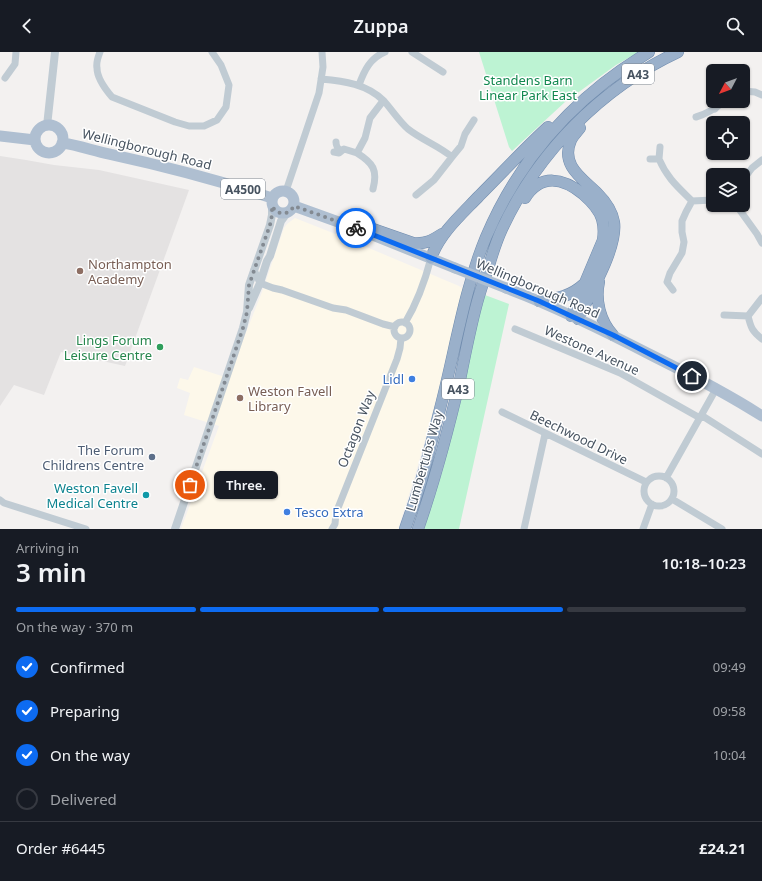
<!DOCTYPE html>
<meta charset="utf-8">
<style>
body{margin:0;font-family:"Noto Sans",sans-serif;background:#20242c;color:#f1f3f6;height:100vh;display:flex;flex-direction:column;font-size:15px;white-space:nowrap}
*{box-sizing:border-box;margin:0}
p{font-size:13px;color:#9ea1a6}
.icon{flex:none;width:22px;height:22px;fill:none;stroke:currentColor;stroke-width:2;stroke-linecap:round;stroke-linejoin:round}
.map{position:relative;height:477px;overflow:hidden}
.drawer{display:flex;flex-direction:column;background:#171b24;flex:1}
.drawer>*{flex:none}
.needle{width:26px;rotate:229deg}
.buttons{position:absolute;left:706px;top:12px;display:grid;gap:8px}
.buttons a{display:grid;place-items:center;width:44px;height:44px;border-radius:6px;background:#171b24;box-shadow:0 1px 3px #0004;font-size:20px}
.pin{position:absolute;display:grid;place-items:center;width:34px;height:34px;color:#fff;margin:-17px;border:2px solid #fff;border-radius:50%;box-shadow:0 1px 4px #0007}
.courier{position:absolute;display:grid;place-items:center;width:40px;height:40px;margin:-20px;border:3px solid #0d6bf1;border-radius:50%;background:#fff;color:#222;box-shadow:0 1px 5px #0007}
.bubble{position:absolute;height:28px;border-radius:6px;background:#171b24;box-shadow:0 1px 3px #0004;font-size:13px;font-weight:600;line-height:28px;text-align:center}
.summary em{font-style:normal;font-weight:600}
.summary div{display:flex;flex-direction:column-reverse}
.summary{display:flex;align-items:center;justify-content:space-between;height:68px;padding:0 16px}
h1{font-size:26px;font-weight:600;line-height:30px}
.bar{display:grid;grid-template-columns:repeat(4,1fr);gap:6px 4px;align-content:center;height:48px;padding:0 16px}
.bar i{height:5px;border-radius:3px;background:#363941}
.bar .active{background:#0d6bf1}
.bar p{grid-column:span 4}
.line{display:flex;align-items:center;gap:10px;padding:0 16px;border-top:1px solid #363941}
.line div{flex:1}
ol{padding:0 16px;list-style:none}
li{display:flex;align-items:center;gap:12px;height:44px}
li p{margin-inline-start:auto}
li .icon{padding:4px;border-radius:50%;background:#0d6bf1;color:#fff;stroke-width:4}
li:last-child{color:#9ea1a6}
li i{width:22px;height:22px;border:2px solid #363941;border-radius:50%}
header{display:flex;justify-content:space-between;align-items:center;height:52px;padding:0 16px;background:#171b24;font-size:18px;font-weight:600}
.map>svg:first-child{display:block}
.commercial{fill:#fdf8ea}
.education{fill:#e4e2e2}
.green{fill:#bdf3d3}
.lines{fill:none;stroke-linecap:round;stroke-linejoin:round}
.trunk-casing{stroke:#708cae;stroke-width:12}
.minor{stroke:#c0cbd3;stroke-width:7}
.tertiary{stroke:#c0cbd3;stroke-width:8}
.primary{stroke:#afbfd1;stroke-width:11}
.trunk{stroke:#9ab0ca;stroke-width:11}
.primary-bridge{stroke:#afbfd1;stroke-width:11}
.done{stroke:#838a92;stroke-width:4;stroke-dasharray:0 7.2}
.route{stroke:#0d6bf1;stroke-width:5}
.education-dot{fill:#8d6e63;stroke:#fff;stroke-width:1.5}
.leisure-dot{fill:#2e9e5b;stroke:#fff;stroke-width:1.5}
.shop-dot{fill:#3f7fe0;stroke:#fff;stroke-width:1.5}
.service-dot{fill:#5c6f8a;stroke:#fff;stroke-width:1.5}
.culture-dot{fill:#0f9aa8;stroke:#fff;stroke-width:1.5}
.labels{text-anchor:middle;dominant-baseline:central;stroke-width:3;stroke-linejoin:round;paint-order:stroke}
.shield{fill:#fff;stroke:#7e8790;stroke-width:1}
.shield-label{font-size:12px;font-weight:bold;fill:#475360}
.park-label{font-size:13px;fill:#11884f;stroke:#fff}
.street-label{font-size:13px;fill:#475360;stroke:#fff}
.education-label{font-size:13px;fill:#785e54;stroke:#fff;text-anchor:start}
.leisure-label{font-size:13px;fill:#27864d;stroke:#fff;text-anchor:end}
.shop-label{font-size:13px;fill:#366cbe;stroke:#fff;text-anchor:end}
.service-label{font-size:13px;fill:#4e5e75;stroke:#fff;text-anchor:end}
.culture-label{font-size:13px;fill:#0d838f;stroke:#fff;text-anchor:end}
</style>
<header><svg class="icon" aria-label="back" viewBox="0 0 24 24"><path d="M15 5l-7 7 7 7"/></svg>Zuppa<svg class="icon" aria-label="search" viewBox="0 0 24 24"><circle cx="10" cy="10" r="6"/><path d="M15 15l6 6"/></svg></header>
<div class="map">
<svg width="762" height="477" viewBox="0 0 762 477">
<rect width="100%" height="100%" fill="#f3f1f0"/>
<path class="commercial" d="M295 166 338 183 459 234 465 238 439 339 414 427 398 477H181L219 374 184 363 190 341 177 336 180 326 188 328 194 315 228 326 262 240 284 176 287 172Z"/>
<path class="education" d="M0 104 26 108 54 113 99 118 189 138 125 314 61 300 44 343 14 333 0 354Z"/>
<path class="green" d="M479 0H639L616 13 565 50 512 99 509 95Z
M485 243 509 252 459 477H424L443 417 464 329 472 288Z"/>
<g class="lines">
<g class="trunk-casing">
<path id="trunk" d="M525 146C541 121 563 126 583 142 591 149 599 157 602 167 604 174 604 181 603 188L571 264
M355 176H370L413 191C426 192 431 189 442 182
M431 206C440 181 461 163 479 144 502 121 524 97 548 75
M599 230C595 248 600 269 613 283
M539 249C557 247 571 244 584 232
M578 267C589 243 618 196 614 170 612 159 605 149 597 141 582 126 560 113 571 88 573 84 577 80 580 76
M405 477C411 459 418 441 423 422 427 409 430 395 434 381 438 364 443 346 447 328 458 281 467 231 486 185 520 105 574 45 649 0
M418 477C435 428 448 379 460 328 465 303 470 277 477 251 480 240 484 228 488 217 492 203 496 190 502 177 538 100 601 36 678 0"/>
</g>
<path class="minor" d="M100 0C98 5 96 11 97 16 97 26 106 38 112 45L175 70 189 74H204L217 68 226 55 229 33 221 13 212 0
M412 0 443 20
M5 26 15 12 16 0
M321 27C344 29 367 32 384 49 392 58 399 69 408 77 422 88 439 94 452 105L434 128 416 143
M359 33C364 19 370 6 385 0
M743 39 755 40 762 43
M710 50 715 57
M696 65C707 62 716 56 725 49
M336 90C336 94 337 96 341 99
M334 100 339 101 344 97 357 101
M452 105 461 94 465 82 474 68
M650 107H659C667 126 678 135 692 149
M659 107 660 95
M743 128 752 116 762 108
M373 137C378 118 373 111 357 101L365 86 370 66 383 49
M286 139 319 41 323 15 322 0
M738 153 739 157 757 182 762 191
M254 218 260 231 273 236 282 238 333 256 346 258 383 272 395 275
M673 238 667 230 670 221 682 201 684 190 682 180V169L686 160 692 149 713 148
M762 246 748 264C751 276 752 279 762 287
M724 263 748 264
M394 278a8 8 0 1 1 16 0a8 8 0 1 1-16 0Z
M405 271C417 251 425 229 431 206
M515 277 620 321 700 366
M502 360 646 430
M701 363 762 402
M644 439a15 15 0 1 1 30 0a15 15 0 1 1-30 0Z
M666 426 716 337
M672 447 722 477
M0 448 4 451 86 477
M332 477 335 472 336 461 397 307 400 296 401 286
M524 477 545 382
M643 477 652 452"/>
<path class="tertiary" d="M47 74 55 0
M249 256 260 231 267 209 270 204 281 169 287 161
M175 477 243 276 247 260 249 233 270 173 272 163V154"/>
<path class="primary" d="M35 87a14 14 0 1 1 28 0a14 14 0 1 1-28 0Z
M0 84 35 88
M62 91C78 93 94 99 109 102 164 114 218 128 272 146
M272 150a11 11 0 1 1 22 0a11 11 0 1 1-22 0Z
M294 154 355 176 455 216
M506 236C557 255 607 280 655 305 691 323 728 342 762 364"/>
<use href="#trunk" class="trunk"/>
<path class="primary-bridge" d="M455 216 506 236"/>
</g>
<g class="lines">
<path class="done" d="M190 433 243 276 247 260 249 233 270 173 272 163V154C278 164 288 164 294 154L356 176"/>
<path class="route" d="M356 176 539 249 571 264 613 283 692 324"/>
</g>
<g class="education-dot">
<circle cx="80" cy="219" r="4"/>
<circle cx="240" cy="346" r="4"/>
</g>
<circle class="leisure-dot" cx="160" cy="295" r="4"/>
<g class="shop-dot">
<circle cx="412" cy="327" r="4"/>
<circle cx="287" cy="460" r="4"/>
</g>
<circle class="service-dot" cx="152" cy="405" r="4"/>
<circle class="culture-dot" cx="146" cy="443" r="4"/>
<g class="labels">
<g class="shield">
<rect x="622" y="12" width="32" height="20" rx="3"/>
<rect x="221" y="127" width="44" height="20" rx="3"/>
<rect x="442" y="327" width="32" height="20" rx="3"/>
</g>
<g class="shield-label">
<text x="638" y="22">A43</text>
<text x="243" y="137">A4500</text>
<text x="458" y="337">A43</text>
</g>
<g class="park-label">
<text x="528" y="28">Standens Barn<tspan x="528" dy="15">Linear Park East</tspan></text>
</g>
<g class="street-label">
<text transform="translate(147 97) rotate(14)">Wellingborough Road</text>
<text transform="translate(538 236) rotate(23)">Wellingborough Road</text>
<text transform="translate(592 298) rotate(24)">Westone Avenue</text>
<text transform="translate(356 377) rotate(-69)">Octagon Way</text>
<text transform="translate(579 385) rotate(26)">Beechwood Drive</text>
<text transform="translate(424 409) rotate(-74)">Lumbertubs Way</text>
</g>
<g class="education-label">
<text x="88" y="212">Northampton<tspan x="88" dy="15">Academy</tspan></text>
<text x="248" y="339">Weston Favell<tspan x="248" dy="15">Library</tspan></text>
</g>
<g class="leisure-label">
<text x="152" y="288">Lings Forum<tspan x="152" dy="15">Leisure Centre</tspan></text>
</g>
<g class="shop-label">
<text x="404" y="327">Lidl</text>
<text x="295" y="460" text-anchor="start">Tesco Extra</text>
</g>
<g class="service-label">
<text x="144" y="398">The Forum<tspan x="144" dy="15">Childrens Centre</tspan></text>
</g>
<g class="culture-label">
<text x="138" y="436">Weston Favell<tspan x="138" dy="15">Medical Centre</tspan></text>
</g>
</g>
</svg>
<div class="buttons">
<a><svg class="needle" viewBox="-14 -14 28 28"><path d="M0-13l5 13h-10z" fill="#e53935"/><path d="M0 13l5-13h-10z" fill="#9ea1a6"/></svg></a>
<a><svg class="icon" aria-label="locate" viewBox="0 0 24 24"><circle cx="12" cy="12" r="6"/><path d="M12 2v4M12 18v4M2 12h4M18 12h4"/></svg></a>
<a><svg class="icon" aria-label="layers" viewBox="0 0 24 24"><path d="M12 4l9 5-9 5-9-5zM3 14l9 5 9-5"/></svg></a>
</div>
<div class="pin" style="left:190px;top:433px;background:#ea580c"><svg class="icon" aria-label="bag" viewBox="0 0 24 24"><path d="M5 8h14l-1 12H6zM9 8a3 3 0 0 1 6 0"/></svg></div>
<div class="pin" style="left:692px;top:324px;background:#1f2937"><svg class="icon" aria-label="home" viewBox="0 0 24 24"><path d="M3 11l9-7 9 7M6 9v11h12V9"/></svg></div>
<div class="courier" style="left:356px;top:176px"><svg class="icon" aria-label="bike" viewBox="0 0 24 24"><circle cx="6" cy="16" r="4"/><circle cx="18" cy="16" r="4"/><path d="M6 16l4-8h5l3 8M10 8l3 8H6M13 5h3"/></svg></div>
<div class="bubble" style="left:214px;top:419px;width:64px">Three.</div>
</div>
<section class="drawer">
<div class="summary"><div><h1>3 min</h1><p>Arriving in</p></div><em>10:18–10:23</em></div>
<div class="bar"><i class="active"></i><i class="active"></i><i class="active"></i><i></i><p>On the way · 370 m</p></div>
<ol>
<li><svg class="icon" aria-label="check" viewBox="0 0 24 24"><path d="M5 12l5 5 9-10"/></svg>Confirmed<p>09:49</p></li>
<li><svg class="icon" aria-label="check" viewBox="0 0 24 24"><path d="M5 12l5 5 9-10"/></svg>Preparing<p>09:58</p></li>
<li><svg class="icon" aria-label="check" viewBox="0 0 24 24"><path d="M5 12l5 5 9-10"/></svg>On the way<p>10:04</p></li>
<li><i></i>Delivered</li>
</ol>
<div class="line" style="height:52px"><div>Order #6445</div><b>£24.21</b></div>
</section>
